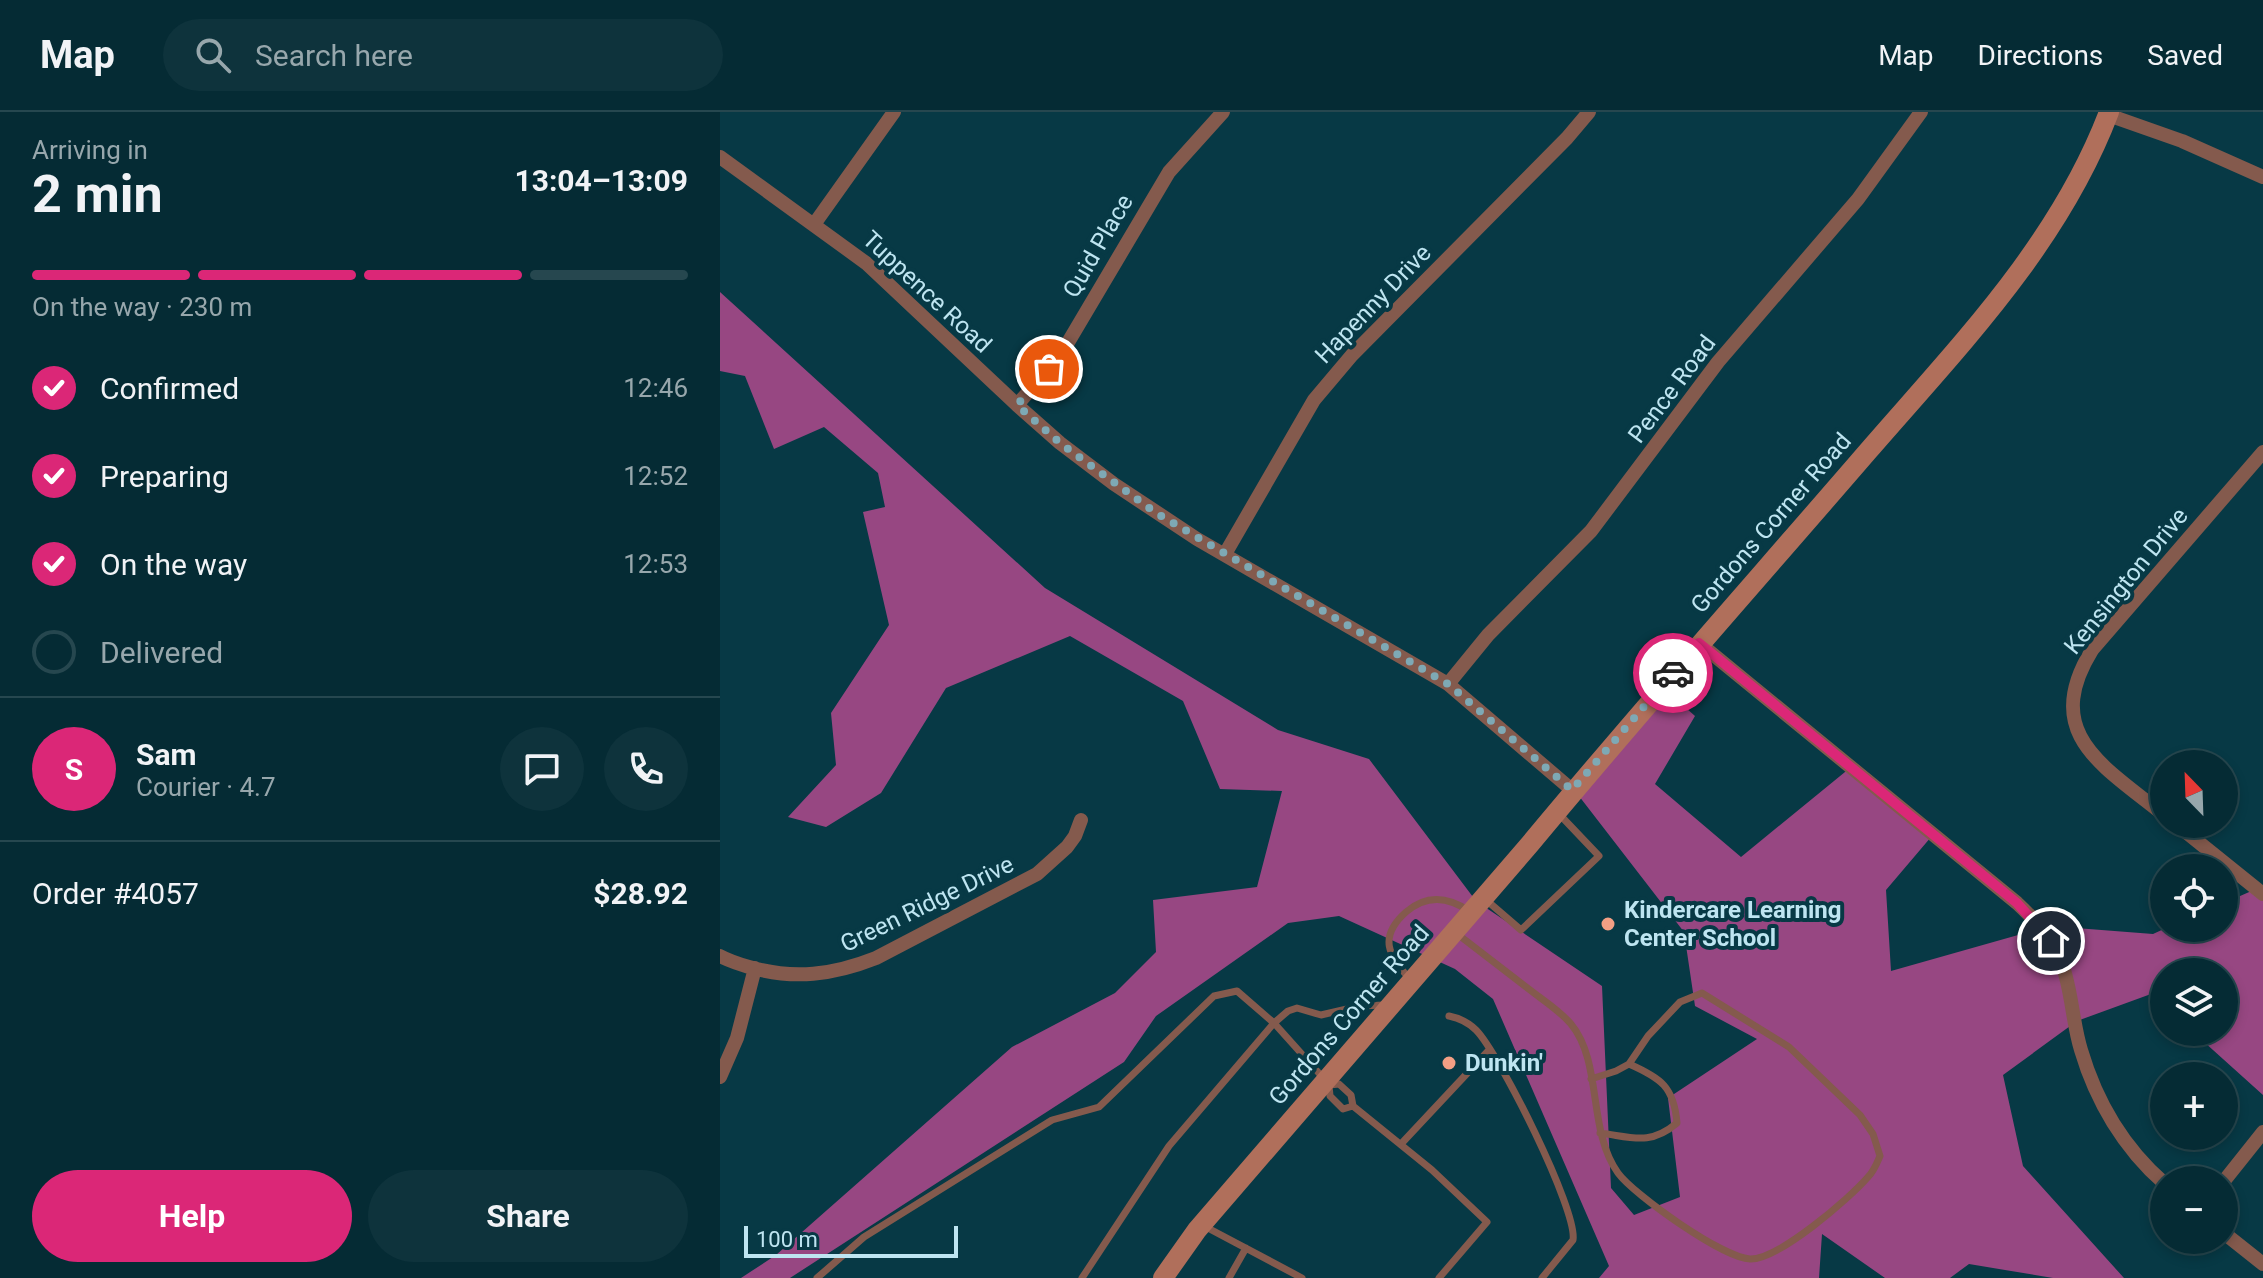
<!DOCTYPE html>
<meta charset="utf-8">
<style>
body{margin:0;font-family:Roboto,sans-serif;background:#0e333c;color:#f1f3f6;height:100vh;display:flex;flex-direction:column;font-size:30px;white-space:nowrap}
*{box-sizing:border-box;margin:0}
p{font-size:26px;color:#97a7ac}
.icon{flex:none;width:44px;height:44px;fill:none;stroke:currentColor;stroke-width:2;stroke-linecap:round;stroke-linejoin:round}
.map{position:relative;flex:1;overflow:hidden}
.sheet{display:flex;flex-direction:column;background:#052b34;width:720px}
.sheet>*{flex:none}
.needle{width:52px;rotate:337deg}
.controls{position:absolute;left:1430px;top:638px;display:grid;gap:16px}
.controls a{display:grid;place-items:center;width:88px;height:88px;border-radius:50%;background:#052b34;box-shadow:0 4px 12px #0003,0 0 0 2px #26474f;font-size:40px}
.scale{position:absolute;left:24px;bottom:20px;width:214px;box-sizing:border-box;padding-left:8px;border:4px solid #bee5f1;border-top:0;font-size:22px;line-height:28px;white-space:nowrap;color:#bee5f1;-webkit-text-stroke:6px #073945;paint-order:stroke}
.pin{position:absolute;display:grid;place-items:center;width:68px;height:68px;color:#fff;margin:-34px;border:4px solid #fff;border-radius:50%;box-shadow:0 2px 8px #0007}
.courier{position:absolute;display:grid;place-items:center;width:80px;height:80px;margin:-40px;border:6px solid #db2777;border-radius:50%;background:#fff;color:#222;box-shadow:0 2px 10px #0007}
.summary em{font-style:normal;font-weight:700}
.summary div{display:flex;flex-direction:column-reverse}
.summary{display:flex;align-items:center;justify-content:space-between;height:136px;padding:0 32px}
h1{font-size:52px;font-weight:700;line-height:60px}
.bar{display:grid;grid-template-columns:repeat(4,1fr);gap:12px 8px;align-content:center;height:96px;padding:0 32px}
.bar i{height:10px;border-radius:6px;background:#26474f}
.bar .selected{background:#db2777}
.bar p{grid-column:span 4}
.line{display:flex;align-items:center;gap:20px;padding:0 32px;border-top:2px solid #26474f}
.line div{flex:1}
.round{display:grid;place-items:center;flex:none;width:84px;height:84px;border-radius:42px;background:#0e333c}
ol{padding:0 32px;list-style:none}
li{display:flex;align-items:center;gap:24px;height:88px}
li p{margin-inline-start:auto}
li .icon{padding:8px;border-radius:50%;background:#db2777;color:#fff;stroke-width:4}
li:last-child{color:#97a7ac}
li i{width:44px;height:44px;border:4px solid #26474f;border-radius:50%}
.cta{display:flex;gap:16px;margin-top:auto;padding:16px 32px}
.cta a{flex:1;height:92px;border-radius:48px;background:#db2777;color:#fff;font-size:32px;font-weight:700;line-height:92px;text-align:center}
.cta a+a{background:#0e333c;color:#f1f3f6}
header{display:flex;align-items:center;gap:48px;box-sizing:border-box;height:112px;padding:0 40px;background:#052b34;border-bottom:2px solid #26474f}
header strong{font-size:38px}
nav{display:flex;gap:44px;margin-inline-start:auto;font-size:28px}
.search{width:560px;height:72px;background:#0e333c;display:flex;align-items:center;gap:20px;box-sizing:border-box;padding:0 28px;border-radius:44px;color:#97a7ac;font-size:30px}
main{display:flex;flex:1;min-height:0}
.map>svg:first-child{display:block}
.forest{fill:#974782}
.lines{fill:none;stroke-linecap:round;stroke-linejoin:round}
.lane{stroke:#845a4d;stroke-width:7}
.street{stroke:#845a4d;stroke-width:14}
.secondary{stroke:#b06f5b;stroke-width:20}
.done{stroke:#7ea9b5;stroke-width:8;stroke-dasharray:0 14.4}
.route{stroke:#db2777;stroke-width:10}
.poi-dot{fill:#f39f84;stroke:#073945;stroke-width:3}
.labels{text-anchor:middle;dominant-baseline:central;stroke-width:8;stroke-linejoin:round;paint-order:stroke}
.street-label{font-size:24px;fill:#bee5f1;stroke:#073945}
.poi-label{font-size:24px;font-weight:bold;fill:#bee5f1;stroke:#073945;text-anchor:start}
</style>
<header>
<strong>Map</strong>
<div class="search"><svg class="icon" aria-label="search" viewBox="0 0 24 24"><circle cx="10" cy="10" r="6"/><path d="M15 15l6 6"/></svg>Search here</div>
<nav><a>Map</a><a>Directions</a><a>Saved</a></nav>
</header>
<main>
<section class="sheet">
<div class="summary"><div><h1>2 min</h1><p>Arriving in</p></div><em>13:04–13:09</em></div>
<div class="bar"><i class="selected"></i><i class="selected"></i><i class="selected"></i><i></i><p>On the way · 230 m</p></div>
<ol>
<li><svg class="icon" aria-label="check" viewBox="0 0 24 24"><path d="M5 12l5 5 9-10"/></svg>Confirmed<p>12:46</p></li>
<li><svg class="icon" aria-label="check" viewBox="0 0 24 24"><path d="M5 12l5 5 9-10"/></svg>Preparing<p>12:52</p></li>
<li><svg class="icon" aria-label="check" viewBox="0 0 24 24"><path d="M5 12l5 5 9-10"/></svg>On the way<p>12:53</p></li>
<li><i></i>Delivered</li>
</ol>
<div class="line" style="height:144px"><b class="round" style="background:#db2777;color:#fff">S</b><div><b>Sam</b><p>Courier · 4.7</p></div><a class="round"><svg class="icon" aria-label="chat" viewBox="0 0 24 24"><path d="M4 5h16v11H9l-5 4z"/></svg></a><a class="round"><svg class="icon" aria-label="phone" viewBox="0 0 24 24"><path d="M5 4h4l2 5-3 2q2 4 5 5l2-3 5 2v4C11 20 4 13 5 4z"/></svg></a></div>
<div class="line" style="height:104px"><div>Order #4057</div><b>$28.92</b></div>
<div class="cta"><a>Help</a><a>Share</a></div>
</section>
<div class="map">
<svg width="1543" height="1166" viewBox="0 0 1543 1166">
<rect width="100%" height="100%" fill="#073945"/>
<path class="forest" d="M0 180 325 476 558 618 649 647 756 789 882 874 891 1076 914 1103 960 1085 948 986 1037 927 975 894 964 820 852 675 939 572 975 604 935 672 1021 745 1136 651 1217 718 1166 778 1171 859 1330 814 1433 822 1446 816H1504V791L1543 774V983L1473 920H1504V860H1444V893L1431 882 1357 909 1283 963 1303 1054 1404 1166H1333L1249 1152 1230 1166H1165L1102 1122 1099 1166H879L889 1154 773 887 735 857 619 804 568 811 436 904 404 950 70 1166H21L56 1143 292 935 395 881 436 840 433 788 537 775 562 679 500 677 463 589 350 524 226 576 161 681 106 715 68 705 116 653 111 601 169 513 143 400 165 395 158 361 104 315 54 337 25 264 0 259Z"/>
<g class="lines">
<path class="lane" d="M765 787 801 818 879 744 840 703
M736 821C762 841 788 861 814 881 826 890 841 900 851 912 883 951 867 1018 898 1061 914 1083 1003 1146 1030 1147 1058 1148 1129 1087 1148 1065 1154 1059 1157 1051 1160 1044L1153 1022 1140 1003 1069 935 982 881 960 890 928 924 909 952 896 959 871 967
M691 868C668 844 658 825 686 800 707 782 728 785 749 799
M729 904C739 906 749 911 756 918 779 941 858 1099 853 1128L822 1166
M609 973 619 972 631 983 633 994 712 1058 767 1110 719 1166
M880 1021C912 1025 930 1034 957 1011 954 975 941 966 909 952
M681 1032 769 938
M484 1114 582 1166
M97 1166 144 1125 332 1008 379 995 494 884 517 879 554 911 606 969 609 973 610 984 623 997 633 994
M362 1166 449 1034 554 911 568 899 577 896 601 903 640 894 664 893
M509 1166 526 1136"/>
<path class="street" d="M1388 3 1462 29 1543 65
M0 45 146 151 297 293 340 331 394 372 477 427 728 572 852 678
M95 111 174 0
M297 293 340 244 449 60 503 0
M505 442 594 288 632 243 847 26 869 0
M979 531 1297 791C1315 808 1332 826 1341 849 1352 877 1352 909 1361 938 1376 989 1404 1036 1444 1071
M728 572 768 523 871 419 998 250 1138 87 1201 0
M1444 703C1384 654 1320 622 1372 538L1543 340
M1456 712 1543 782
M0 844C9 849 19 852 29 855 74 868 113 863 156 846L317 762 347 735 355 724 361 708
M0 965 17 926 35 856
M1504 1069 1543 1020
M1504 1121 1543 1152"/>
<path class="secondary" d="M443 1166 477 1118 810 732C921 598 1036 469 1149 338 1240 233 1339 132 1389 0"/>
</g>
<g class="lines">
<path class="done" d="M329 257 297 293 340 331 436 401 728 572 852 678 953 561"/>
<path class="route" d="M953 561 979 531 1297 791 1331 829"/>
</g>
<g class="poi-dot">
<circle cx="888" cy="812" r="8"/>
<circle cx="729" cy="951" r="8"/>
</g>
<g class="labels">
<g class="street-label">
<text transform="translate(378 134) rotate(-60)">Quid Place</text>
<text transform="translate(207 180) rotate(43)">Tuppence Road</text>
<text transform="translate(653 192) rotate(-46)">Hapenny Drive</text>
<text transform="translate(952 277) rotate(-53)">Pence Road</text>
<text transform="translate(1051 411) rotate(-49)">Gordons Corner Road</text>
<text transform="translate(1406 469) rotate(-51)">Kensington Drive</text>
<text transform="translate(207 792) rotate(-26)">Green Ridge Drive</text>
<text transform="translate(629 903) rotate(-49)">Gordons Corner Road</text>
</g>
<g class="poi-label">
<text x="904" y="798">Kindercare Learning<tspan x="904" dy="28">Center School</tspan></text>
<text x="745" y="951">Dunkin'</text>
</g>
</g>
</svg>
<div class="controls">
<a><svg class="needle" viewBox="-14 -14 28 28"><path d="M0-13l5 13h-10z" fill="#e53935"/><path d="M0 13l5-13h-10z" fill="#97a7ac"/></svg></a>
<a><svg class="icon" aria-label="locate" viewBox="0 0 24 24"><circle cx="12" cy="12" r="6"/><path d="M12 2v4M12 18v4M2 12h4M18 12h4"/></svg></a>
<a><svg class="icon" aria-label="layers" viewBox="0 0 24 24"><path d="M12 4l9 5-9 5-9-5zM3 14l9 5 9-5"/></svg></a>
<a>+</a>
<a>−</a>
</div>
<div class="scale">100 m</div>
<div class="pin" style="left:329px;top:257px;background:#ea580c"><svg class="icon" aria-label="bag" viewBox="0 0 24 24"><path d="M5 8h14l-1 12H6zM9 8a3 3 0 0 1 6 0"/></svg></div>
<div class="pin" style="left:1331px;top:829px;background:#1f2937"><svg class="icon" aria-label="home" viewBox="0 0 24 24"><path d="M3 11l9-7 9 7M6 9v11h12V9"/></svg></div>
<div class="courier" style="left:953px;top:561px"><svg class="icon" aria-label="car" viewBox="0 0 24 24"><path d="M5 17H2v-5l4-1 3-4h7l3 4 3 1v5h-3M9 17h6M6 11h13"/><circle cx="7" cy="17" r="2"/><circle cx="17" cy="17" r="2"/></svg></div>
</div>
</main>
